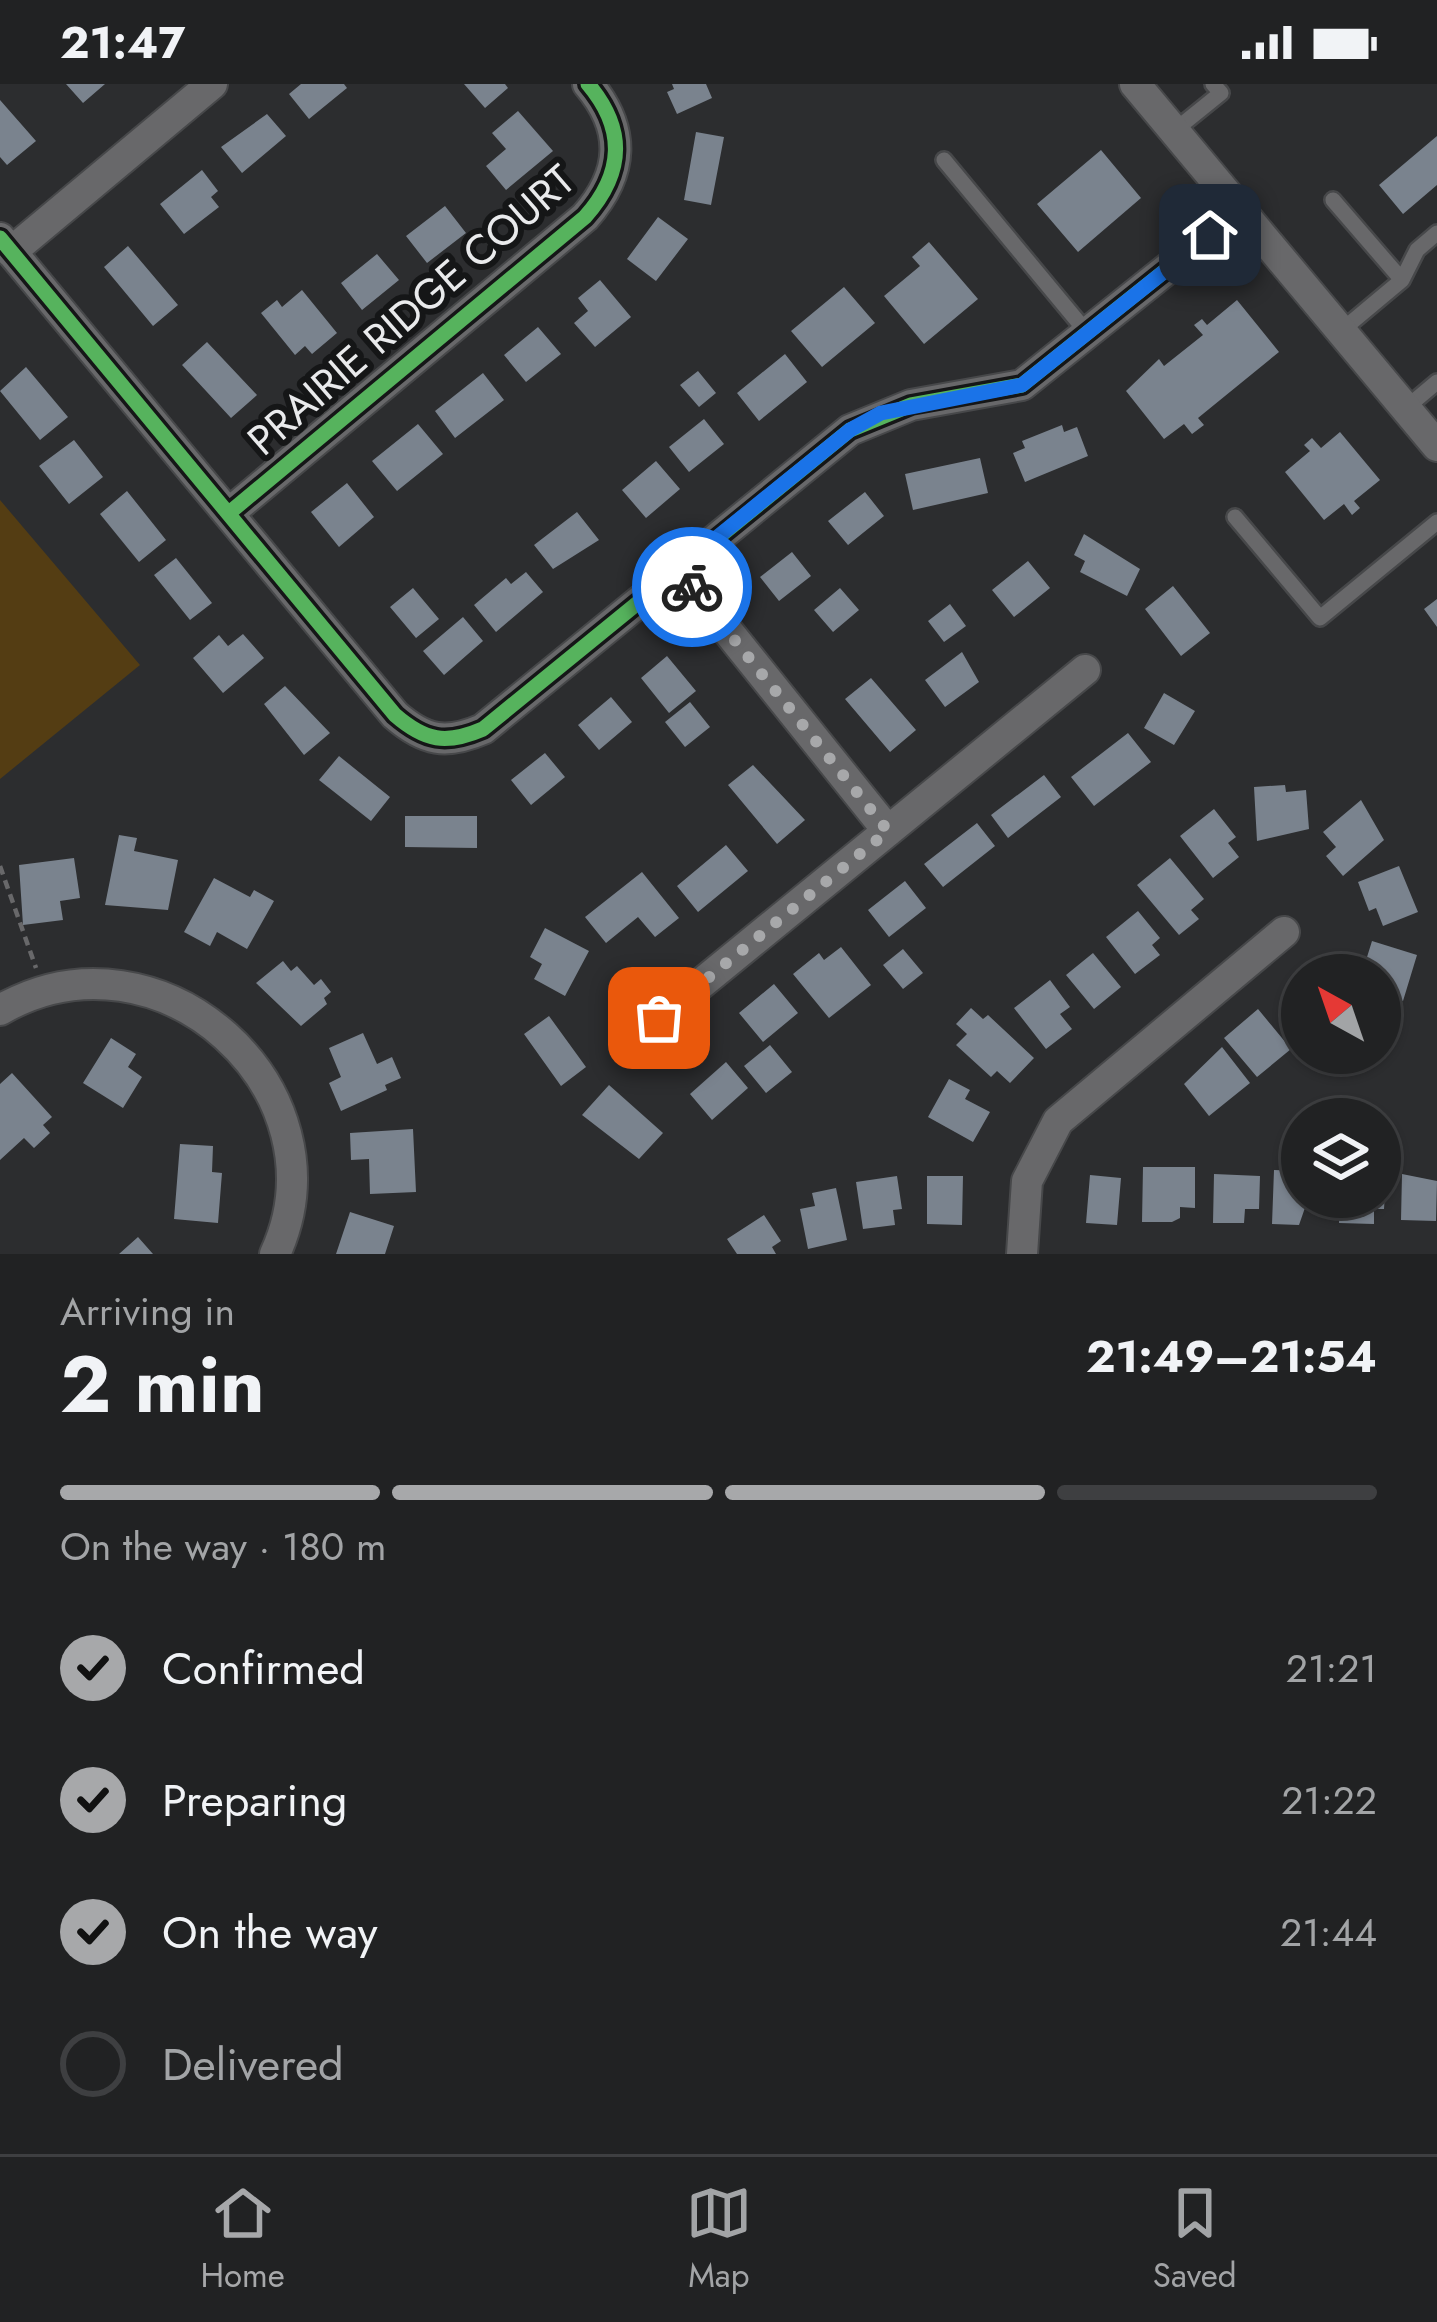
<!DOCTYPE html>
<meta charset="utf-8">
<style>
body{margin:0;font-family:Jost,sans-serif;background:#2d2f30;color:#f1f3f6;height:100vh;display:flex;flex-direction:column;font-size:45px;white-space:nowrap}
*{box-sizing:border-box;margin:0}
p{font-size:39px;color:#a2a4a6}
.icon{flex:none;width:66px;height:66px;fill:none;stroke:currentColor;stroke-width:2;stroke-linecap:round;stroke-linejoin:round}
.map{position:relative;height:1170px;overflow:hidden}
.panel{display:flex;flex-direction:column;background:#212223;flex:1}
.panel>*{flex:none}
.needle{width:78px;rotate:320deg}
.tools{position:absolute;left:1281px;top:870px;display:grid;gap:24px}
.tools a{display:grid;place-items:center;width:120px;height:120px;border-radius:50%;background:#212223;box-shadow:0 3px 9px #0004,0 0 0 3px #3e3f41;font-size:60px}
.pin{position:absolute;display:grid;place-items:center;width:102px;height:102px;color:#fff;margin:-51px;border-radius:24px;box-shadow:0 6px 18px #0006}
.courier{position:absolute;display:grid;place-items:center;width:120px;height:120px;margin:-60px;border:9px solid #1a73e8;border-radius:50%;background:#fff;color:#222;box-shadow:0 3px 15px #0007}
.headline em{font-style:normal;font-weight:700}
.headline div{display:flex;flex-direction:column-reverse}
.headline{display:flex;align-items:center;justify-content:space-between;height:204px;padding:0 60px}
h1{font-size:78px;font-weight:700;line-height:90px}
.bar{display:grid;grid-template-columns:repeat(4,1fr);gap:18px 12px;align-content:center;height:144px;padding:0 60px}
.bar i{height:15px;border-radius:9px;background:#3e3f41}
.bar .selected{background:#a7a8aa}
.bar p{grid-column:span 4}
ol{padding:0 60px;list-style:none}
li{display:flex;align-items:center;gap:36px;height:132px}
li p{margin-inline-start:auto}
li .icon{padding:12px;border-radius:50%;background:#a7a8aa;color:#111;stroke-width:4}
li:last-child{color:#a2a4a6}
li i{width:66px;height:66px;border:6px solid #3e3f41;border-radius:50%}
.status{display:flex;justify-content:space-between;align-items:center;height:84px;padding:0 60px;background:#212223;direction:ltr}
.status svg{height:33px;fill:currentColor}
.dock{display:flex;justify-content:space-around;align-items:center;height:168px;border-top:3px solid #3e3f41;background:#212223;font-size:33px;color:#a2a4a6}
.dock a{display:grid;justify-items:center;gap:6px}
.dock .selected{color:#a7a8aa}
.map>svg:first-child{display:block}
.green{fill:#543d13}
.building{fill:#7a838e}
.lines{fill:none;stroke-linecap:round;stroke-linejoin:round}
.service-casing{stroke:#47484a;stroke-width:20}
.minor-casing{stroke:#47484a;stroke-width:34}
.path{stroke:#68686a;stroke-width:4.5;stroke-dasharray:9 6;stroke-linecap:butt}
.service{stroke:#68686a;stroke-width:15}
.minor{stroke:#68686a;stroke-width:30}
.cycleway-casing{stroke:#151617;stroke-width:22}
.cycleway{stroke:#56b35d;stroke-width:15}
.done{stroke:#a7a8aa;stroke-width:12;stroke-dasharray:0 21.6}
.route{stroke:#1a73e8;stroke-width:15}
.labels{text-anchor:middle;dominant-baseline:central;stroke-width:12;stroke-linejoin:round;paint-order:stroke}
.street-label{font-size:42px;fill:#e9eaec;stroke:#151617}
</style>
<div class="status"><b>21:47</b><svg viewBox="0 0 49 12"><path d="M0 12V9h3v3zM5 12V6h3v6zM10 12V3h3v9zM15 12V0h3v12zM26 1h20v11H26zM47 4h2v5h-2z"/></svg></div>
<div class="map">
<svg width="1437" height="1170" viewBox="0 0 1437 1170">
<rect width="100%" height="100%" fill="#2c2d2f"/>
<path class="green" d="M0 416 140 581 0 695Z"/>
<path class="building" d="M66 0H105L83 19Z
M301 0H344L347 4 309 35 289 10Z
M464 0H505L508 4 485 24Z
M672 0H706L712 14 677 30 667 8 674 5Z
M0 16 36 57 7 81 0 73Z
M518 27 553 67 506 106 486 82 506 65 492 49Z
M267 30 286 52 242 89 221 63Z
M696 48 724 53 711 121 684 116Z
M1437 52V101L1403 130 1379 101Z
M1101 66 1141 114 1078 168 1037 120Z
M202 86 218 107 211 113 219 123 184 150 160 120Z
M445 122 466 149 427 179 406 152Z
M658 133 688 155 656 197 627 175Z
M929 158 978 215 924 260 884 212 920 182 912 173Z
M128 162 178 221 153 242 104 183Z
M377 170 399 196 362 226 341 199Z
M600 196 631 233 595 263 574 239 588 227 578 214Z
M844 203 875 239 822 283 791 247Z
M302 206 337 249 312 270 305 262 295 271 261 229 277 216 282 223Z
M1237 216 1279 268 1198 334 1204 341 1192 350 1184 340 1164 355 1126 307 1159 275 1164 282 1203 251 1194 241 1202 235 1207 241Z
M538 243 561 270 526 298 504 271Z
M207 258 257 311 231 334 182 281Z
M785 270 807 298 759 337 737 309Z
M26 283 68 333 40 356 0 307Z
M698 287 716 309 699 323 680 301Z
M483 289 504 316 455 354 435 327Z
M704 335 724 360 689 388 669 363Z
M418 340 443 370 397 407 372 377Z
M1062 341 1064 348 1077 343 1088 372 1025 398 1013 369 1025 364 1022 357Z
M1340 348 1380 396 1354 417 1360 424 1352 431 1344 420 1324 436 1285 388 1310 367 1304 361 1312 354 1321 364Z
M74 356 103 393 69 420 39 382Z
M980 374 988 409 913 426 905 390Z
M656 377 680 405 646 434 622 406Z
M347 399 374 433 339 463 311 428Z
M127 407 166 456 139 478 100 430Z
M865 408 884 432 848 461 828 437Z
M577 428 599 456 553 485 534 461Z
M1084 450 1140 485 1127 512 1080 488 1085 477 1074 471Z
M792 468 811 492 779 517 760 493Z
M176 474 212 519 190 536 154 491Z
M1028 477 1050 504 1014 533 992 506Z
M526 488 543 508 496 548 474 521 506 494 511 500Z
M1173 502 1210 549 1181 572 1145 525Z
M413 504 439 535 416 554 390 523Z
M840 504 859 526 833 548 814 526Z
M1437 515V543L1424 525Z
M950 520 966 542 944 558 928 537Z
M463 533 483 557 444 591 423 567Z
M243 550 264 574 223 609 193 574 219 551 228 562Z
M962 568 979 598 945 623 925 596Z
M667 572 696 607 669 629 641 594Z
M871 594 916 646 890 668 845 615Z
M285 602 330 649 304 671 264 620Z
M1164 609 1195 627 1174 661 1144 644Z
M611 613 632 638 599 666 578 641Z
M690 618 710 643 685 663 665 638Z
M1128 649 1151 678 1094 722 1071 693Z
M545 669 565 693 531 721 511 696Z
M339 672 390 713 371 737 319 696Z
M753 681 805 736 777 760 728 701Z
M1044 691 1061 713 1008 754 991 731Z
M1285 701 1286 708 1306 706 1309 745 1257 757 1254 703Z
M1361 716 1384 756 1343 792 1326 772 1336 763 1323 748Z
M1214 725 1236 753 1228 759 1239 773 1213 794 1180 752Z
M405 732H477V764L405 763Z
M977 739 995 762 943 803 924 780Z
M119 751 137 754 134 767 178 776 168 826 105 821Z
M726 761 748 787 698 828 677 802Z
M74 774 80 814 60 817 63 836 23 841 19 781Z
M1170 774 1204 815 1191 826 1199 835 1179 851 1137 801Z
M1399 782 1418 828 1383 842 1376 824 1369 827 1358 798Z
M642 788 679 834 655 853 638 833 606 859 585 833Z
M214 794 250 813 254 806 274 817 247 865 217 848 210 862 184 848Z
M905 797 926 824 889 853 868 826Z
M1138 827 1160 854 1152 861 1160 871 1135 890 1106 853Z
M545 844 589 867 565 912 534 895 542 880 530 873Z
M1372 857 1417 871 1403 917 1380 910V891L1363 886Z
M841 863 871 901 829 934 793 890 819 869 824 876Z
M903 865 923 889 903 905 883 881Z
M1093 869 1121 903 1094 925 1066 891Z
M283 877 291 887 297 882 314 901 321 895 331 908 324 914 327 920 301 942 256 899Z
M1050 896 1070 923 1060 930 1072 945 1046 965 1014 924Z
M774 900 798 929 763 958 739 929Z
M971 924 983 935 988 931 1034 974 1010 999 997 987 991 993 956 961 967 950 956 940Z
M1258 925 1291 965 1257 993 1224 954Z
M549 932 586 983 561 1002 524 950Z
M363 949 377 980 392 973 401 994 385 1001 387 1006 341 1027 329 999 341 993 329 964Z
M111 954 136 970 128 983 142 993 123 1024 83 999Z
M770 961 792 988 766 1009 744 982Z
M1222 963 1250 999 1209 1032 1184 1000Z
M726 978 748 1004 712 1036 690 1010Z
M12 989 52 1033 43 1041 50 1049 34 1064 24 1054 0 1076V1000Z
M949 995 970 1006 965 1015 990 1028 973 1058 928 1033Z
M609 1001 663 1049 639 1075 582 1031Z
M413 1045 416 1108 370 1110 369 1075 351 1076 350 1049Z
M180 1060 213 1062 212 1088 222 1089 218 1139 174 1135Z
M1143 1083H1195V1124L1180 1123V1134L1172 1138H1142Z
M1274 1086 1302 1087V1113H1318V1118H1307L1299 1141 1272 1140Z
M1214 1090 1260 1092 1259 1125H1245L1244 1139H1213Z
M1402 1090 1437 1097 1436 1137 1401 1136Z
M1090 1091 1121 1094 1117 1141 1086 1139Z
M897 1092 902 1125 893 1126 895 1141 863 1145 856 1098Z
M927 1092H963L962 1141 927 1140Z
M1380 1093 1386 1094 1384 1125H1374V1140L1339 1139 1340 1113H1380Z
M836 1104 847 1156 808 1165 800 1125 815 1122 812 1109Z
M350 1128 394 1142 385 1170H336Z
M764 1131 781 1157 772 1163 776 1170H737L727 1155Z
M138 1153 153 1170H119Z"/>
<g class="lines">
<g class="service-casing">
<path id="service" d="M1174 47 1221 9 1213 0
M944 76 1089 251
M1333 116 1402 196
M1341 247 1402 196 1417 166 1437 149
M1406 324 1437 298
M1235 433 1320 534 1437 438"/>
</g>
<g class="minor-casing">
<path id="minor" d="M1135 0 1437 362
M0 154 395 631C425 657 446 661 483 645L850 346 911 321 1022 301 1241 126
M11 168 212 0
M229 429 585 133C624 89 626 45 588 0
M678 485 888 747
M0 926C160 833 350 1007 275 1170
M659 934 1085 586
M1022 1170 1027 1097 1058 1037 1284 848"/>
</g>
<path class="path" d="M0 782 36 884"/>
<use href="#service" class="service"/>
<use href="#minor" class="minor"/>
<g class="cycleway-casing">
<path id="cycleway" d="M0 154 395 631C425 657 446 661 483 645L850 346 911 321 1022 301 1241 126
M229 429 585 133C624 89 626 45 588 0"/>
</g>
<use href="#cycleway" class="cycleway"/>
</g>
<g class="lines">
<path class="done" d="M659 934 888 747 692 503"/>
<path class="route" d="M692 503 678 485 850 346 881 329 1022 301 1210 151"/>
</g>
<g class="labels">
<g class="street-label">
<text transform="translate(411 226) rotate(-41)">PRAIRIE RIDGE COURT</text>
</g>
</g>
</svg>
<div class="tools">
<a><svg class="needle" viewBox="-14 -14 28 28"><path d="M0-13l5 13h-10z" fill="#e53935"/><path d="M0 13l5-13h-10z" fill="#a2a4a6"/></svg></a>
<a><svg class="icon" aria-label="layers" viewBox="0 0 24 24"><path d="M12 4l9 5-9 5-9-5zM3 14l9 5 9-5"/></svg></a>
</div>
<div class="pin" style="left:659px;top:934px;background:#ea580c"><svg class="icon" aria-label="bag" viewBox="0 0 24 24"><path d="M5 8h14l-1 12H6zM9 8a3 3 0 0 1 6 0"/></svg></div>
<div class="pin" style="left:1210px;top:151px;background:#1f2937"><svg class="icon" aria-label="home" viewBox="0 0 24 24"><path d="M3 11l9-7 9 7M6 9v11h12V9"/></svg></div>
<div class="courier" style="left:692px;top:503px"><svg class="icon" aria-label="bike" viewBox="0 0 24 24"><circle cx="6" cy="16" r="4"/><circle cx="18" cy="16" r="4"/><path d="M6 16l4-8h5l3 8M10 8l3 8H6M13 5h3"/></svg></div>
</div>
<section class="panel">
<div class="headline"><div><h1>2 min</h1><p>Arriving in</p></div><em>21:49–21:54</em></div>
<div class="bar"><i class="selected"></i><i class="selected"></i><i class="selected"></i><i></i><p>On the way · 180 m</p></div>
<ol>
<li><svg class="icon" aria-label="check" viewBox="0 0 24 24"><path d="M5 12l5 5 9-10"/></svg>Confirmed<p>21:21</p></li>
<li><svg class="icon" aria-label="check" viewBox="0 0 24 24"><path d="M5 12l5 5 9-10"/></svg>Preparing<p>21:22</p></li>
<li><svg class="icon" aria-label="check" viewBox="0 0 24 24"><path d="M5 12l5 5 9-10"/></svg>On the way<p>21:44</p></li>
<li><i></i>Delivered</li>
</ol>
</section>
<nav class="dock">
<a class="selected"><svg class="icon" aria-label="home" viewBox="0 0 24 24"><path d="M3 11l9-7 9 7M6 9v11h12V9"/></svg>Home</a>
<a><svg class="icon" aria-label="map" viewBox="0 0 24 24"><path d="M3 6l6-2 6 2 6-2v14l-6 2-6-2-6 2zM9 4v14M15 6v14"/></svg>Map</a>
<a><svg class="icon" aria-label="saved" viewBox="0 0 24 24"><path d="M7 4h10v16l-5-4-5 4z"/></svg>Saved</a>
</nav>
